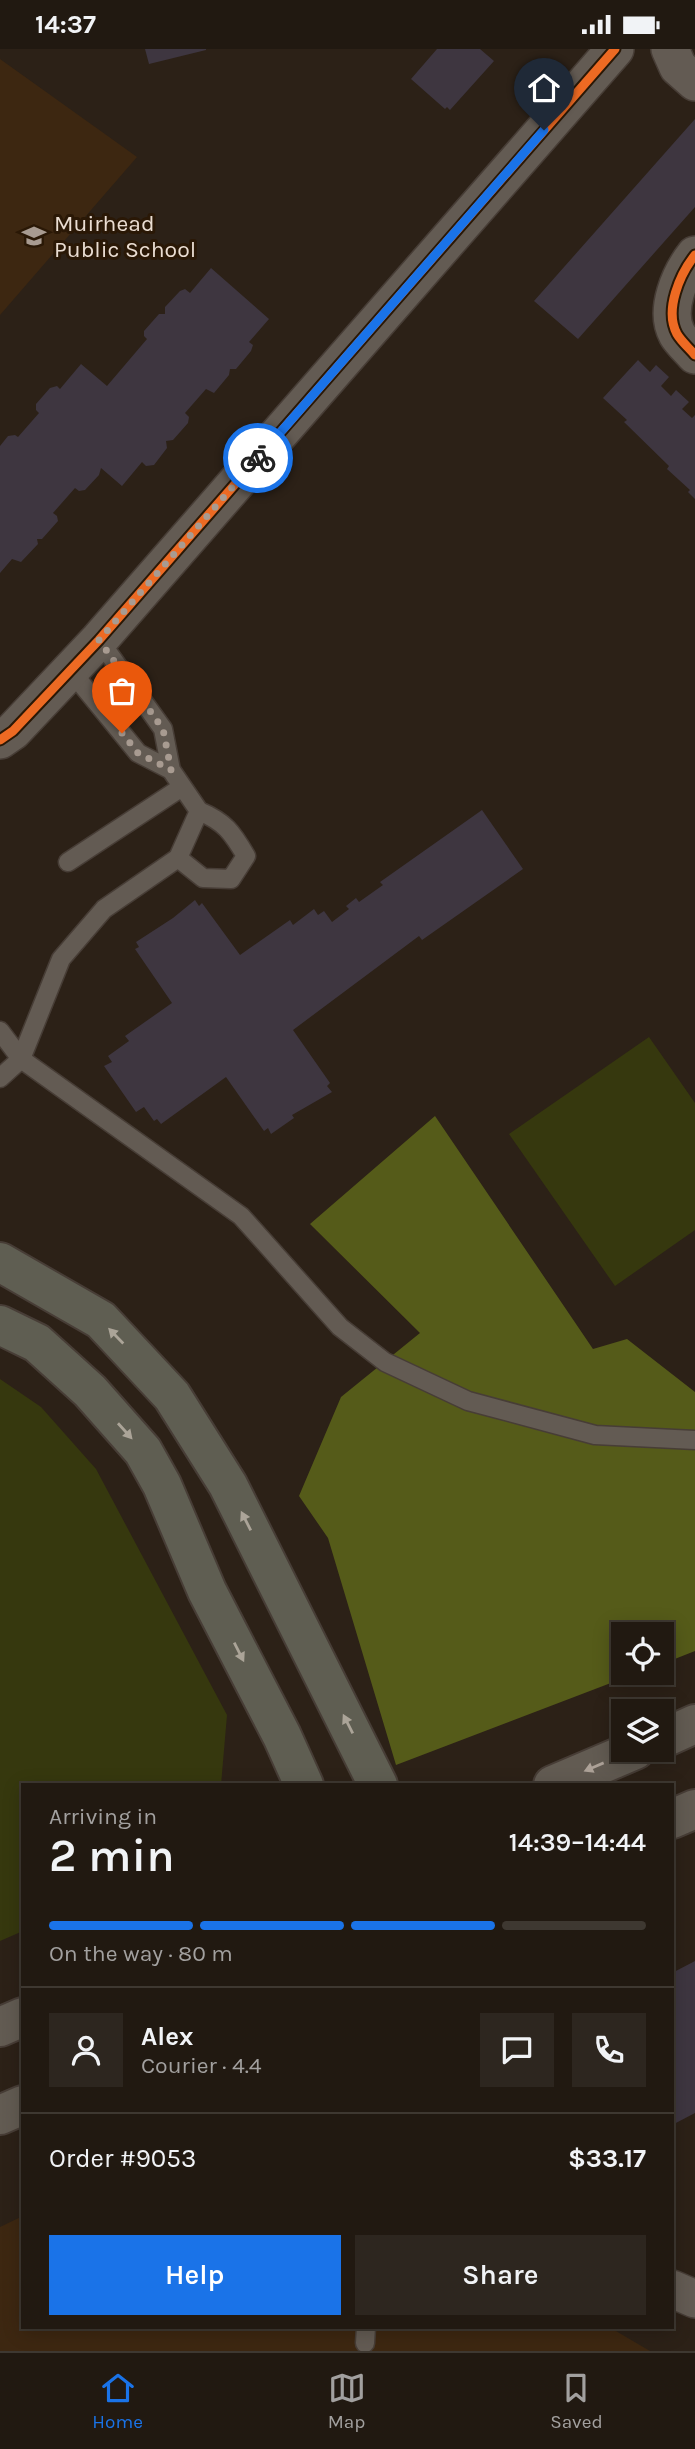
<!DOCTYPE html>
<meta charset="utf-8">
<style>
body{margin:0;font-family:Karla,sans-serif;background:#2d261f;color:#f1f3f6;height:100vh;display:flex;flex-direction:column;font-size:26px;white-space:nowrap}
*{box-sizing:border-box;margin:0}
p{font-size:23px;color:#a2a09f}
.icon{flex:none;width:38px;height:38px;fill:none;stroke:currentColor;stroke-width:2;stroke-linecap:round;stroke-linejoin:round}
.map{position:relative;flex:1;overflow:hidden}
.details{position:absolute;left:21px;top:1734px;width:653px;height:546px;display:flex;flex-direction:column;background:#211911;border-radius:0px;box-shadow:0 4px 18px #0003,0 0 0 2px #3e3831}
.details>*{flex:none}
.controls{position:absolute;left:611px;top:1573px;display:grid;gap:14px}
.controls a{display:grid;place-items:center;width:63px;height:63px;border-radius:0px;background:#211911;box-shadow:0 4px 18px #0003,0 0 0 2px #3e3831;font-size:35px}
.pin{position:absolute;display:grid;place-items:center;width:60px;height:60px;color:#fff;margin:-72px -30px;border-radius:50% 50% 50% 0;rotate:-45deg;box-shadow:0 0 7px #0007}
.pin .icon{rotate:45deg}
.courier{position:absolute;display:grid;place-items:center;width:70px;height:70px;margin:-35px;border:5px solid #1a73e8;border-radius:50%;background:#fff;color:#222;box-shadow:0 2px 9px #0007}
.summary em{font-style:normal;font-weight:600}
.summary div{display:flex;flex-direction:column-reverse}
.summary{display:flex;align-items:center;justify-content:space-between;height:119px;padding:0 28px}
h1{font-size:46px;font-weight:600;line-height:52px}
.bar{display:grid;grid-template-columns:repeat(4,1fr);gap:10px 7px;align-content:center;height:84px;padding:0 28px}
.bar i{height:9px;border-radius:5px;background:#3e3831}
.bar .current{background:#1a73e8}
.bar p{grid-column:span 4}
.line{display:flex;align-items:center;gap:18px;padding:0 28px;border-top:2px solid #3e3831}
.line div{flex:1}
.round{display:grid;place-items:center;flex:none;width:74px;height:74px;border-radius:0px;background:#2d261f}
.button{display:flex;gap:14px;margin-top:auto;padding:14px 28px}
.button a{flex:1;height:80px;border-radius:0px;background:#1a73e8;color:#fff;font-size:28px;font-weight:600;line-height:80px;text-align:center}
.button a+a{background:#2d261f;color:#f1f3f6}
.status{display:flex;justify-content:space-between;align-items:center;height:49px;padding:0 35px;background:#211911;direction:ltr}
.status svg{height:19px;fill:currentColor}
.dock{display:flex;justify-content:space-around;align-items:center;height:98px;border-top:2px solid #3e3831;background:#211911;font-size:19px;color:#a2a09f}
.dock a{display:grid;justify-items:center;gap:4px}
.dock .current{color:#1a73e8}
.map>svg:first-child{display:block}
.built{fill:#3d2711}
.green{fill:#36380e}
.forest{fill:#555b19}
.building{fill:#3e3640}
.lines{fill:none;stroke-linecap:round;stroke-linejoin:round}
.service-casing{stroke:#473d36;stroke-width:21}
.minor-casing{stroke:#473d36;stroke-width:40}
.secondary-casing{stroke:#473d36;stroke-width:42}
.motorway-casing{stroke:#473d36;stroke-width:42}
.service{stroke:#635b53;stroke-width:18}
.minor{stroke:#635b53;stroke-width:37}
.secondary{stroke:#625b52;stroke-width:38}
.motorway{stroke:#5f5e52;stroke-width:38}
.cycleway-casing{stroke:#2a1806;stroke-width:13}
.cycleway{stroke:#ed6a23;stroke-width:9}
.oneway{fill:#aba498}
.oneway2{fill:#ada298}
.done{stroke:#a89b91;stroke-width:7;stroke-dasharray:0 12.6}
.route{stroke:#1a73e8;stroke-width:9}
.labels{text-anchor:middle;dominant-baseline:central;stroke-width:6;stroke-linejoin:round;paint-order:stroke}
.poi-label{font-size:23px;fill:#eaddd2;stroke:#2a1806;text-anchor:start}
</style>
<div class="status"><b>14:37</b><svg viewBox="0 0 49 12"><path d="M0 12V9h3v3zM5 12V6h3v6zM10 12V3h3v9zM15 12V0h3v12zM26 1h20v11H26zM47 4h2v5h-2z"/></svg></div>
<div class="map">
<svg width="695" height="2302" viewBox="0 0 695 2302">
<rect width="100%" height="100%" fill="#2c2117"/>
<path class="built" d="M0 10 137 108 0 266Z
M23 2167V2278H609L650 2302H0V2178Z"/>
<path class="green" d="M649 988 695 1054V1181L615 1237 509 1085Z
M0 1330 41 1358 96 1420 227 1666 221 1736H23V1882L0 1892Z"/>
<path class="forest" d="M435 1067 593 1300 627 1290 695 1343V1602L662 1615V1586H623V1624H637L396 1716 328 1489 299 1447 341 1348 420 1284 310 1175Z"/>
<path class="building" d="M145 0H206V1L149 15Z
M437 0H480L494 12 450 61 447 58 445 60 411 30Z
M695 70V158L578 290 534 252Z
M211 219 269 270 249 293 253 296 251 302 236 320H230L229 326 214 344 206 340 185 364 189 368 188 374 173 391 166 392 167 399 154 416 146 417 142 413 122 437 101 419 99 426 85 441 79 442 75 439 53 464 57 467 58 472 42 490H37L38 495 21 513 12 510 0 524V397L8 387 15 386 18 388 39 364 36 361V355L50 339 57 337 60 340 81 315 107 337 147 290 144 287V282L159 265H165V258L180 242 185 240 190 244Z
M638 311 650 323 656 316 669 328 661 337 671 347 676 341 689 353 682 360 692 369 695 366V450L688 443 690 441 667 420 669 417 624 373 627 371 603 349Z
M482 761 523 820 422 891 419 887 293 981 330 1034 327 1037 332 1043 292 1066 294 1069 271 1085 268 1079 264 1082 226 1028 161 1075 157 1070 154 1072 144 1058 136 1063 104 1017 112 1013 108 1007 129 992 125 987 172 954 135 900 139 898 136 893 173 869 195 851 199 857 202 854 240 906 290 871 293 876 314 860 318 866 324 862 332 873 349 860 346 857 356 849 359 853 383 836 380 833Z
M695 1912V2064L672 2076V1924Z"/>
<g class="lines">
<g class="service-casing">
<path id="service" d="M71 622 138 704 171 721
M178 809 203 829 231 830 246 807C232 783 225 773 199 762
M68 813 182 738
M0 982 21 1010 241 1167 340 1278 385 1313 468 1352 595 1386 695 1391
M0 1029 21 1010 61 910 104 860 178 809 199 762 171 721 163 680 99 591
M365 2294 366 2278"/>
</g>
<g class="minor-casing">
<path id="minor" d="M670 0 678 18 695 33
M695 206C680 225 664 261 677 285 681 292 689 299 695 306
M0 691 13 682 99 591 615 0
M672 2240 695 2250"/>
</g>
<g class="secondary-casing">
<path id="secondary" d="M662 1690 695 1675
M553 1736 635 1701
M672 1770 695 1760
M0 1978 23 1968
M0 2066 23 2056"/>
</g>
<g class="motorway-casing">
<path id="motorway" d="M0 1213 101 1271 172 1347 228 1436 378 1736
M0 1276 37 1294 90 1342 143 1402 162 1436 207 1542 282 1687 304 1736"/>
</g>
<use href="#service" class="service"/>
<use href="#minor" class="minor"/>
<use href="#secondary" class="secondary"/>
<use href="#motorway" class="motorway"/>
<g class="cycleway-casing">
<path id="cycleway" d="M695 206C680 225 664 261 677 285 681 292 689 299 695 306
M0 691 13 682 99 591 615 0"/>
</g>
<use href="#cycleway" class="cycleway"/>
</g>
<defs><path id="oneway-solid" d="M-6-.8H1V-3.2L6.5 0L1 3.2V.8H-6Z" transform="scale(1.75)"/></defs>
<g class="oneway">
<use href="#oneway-solid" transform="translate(116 1287) rotate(-134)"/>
<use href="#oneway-solid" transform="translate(125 1382) rotate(48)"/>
<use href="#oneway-solid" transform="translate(246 1472) rotate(-117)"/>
<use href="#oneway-solid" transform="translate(239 1603) rotate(63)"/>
<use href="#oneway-solid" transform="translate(348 1675) rotate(-117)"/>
</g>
<use class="oneway2" href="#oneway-solid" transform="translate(594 1718) rotate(157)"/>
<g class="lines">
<path class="done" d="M122 684 138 704 171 721 163 680 99 591 258 409"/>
<path class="route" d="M258 409 544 81"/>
</g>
<defs>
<g id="school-bare" transform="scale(1.89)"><path d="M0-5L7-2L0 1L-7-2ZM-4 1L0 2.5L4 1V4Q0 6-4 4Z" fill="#a89b91" stroke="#2a1806" stroke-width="2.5" paint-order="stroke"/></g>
</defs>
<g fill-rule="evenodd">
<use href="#school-bare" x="34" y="187"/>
</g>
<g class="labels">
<g class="poi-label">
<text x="54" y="174">Muirhead<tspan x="54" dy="26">Public School</tspan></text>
</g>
</g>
</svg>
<div class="controls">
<a><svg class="icon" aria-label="locate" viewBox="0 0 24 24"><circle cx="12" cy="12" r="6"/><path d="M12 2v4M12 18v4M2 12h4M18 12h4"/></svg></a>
<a><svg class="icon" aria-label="layers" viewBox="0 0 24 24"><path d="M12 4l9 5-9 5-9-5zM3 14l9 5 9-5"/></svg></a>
</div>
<div class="pin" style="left:122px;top:684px;background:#ea580c"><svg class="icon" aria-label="bag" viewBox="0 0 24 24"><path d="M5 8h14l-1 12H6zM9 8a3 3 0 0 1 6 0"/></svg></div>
<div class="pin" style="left:544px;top:81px;background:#1f2937"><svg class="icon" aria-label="home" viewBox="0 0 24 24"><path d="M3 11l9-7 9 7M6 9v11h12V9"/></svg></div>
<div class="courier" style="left:258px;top:409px"><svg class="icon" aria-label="bike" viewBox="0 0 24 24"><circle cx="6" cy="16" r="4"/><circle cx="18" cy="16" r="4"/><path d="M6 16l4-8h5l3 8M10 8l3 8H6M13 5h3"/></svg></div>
<section class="details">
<div class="summary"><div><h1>2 min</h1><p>Arriving in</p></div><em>14:39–14:44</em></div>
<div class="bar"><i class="current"></i><i class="current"></i><i class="current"></i><i></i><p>On the way · 80 m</p></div>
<div class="line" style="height:126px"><a class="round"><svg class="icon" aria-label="person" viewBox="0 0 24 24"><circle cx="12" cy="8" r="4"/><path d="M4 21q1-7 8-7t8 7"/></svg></a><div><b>Alex</b><p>Courier · 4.4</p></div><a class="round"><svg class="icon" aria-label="chat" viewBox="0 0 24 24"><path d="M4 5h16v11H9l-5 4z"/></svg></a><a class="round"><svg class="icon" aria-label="phone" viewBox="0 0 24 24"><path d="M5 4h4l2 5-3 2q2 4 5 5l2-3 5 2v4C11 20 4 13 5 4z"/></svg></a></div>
<div class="line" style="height:91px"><div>Order #9053</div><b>$33.17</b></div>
<div class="button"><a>Help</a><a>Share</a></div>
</section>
</div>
<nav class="dock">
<a class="current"><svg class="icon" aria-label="home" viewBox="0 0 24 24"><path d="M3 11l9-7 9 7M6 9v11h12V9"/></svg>Home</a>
<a><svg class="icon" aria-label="map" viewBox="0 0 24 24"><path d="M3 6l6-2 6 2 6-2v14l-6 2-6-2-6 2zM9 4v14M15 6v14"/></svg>Map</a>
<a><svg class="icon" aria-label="saved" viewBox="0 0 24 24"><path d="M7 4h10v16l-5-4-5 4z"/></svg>Saved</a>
</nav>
